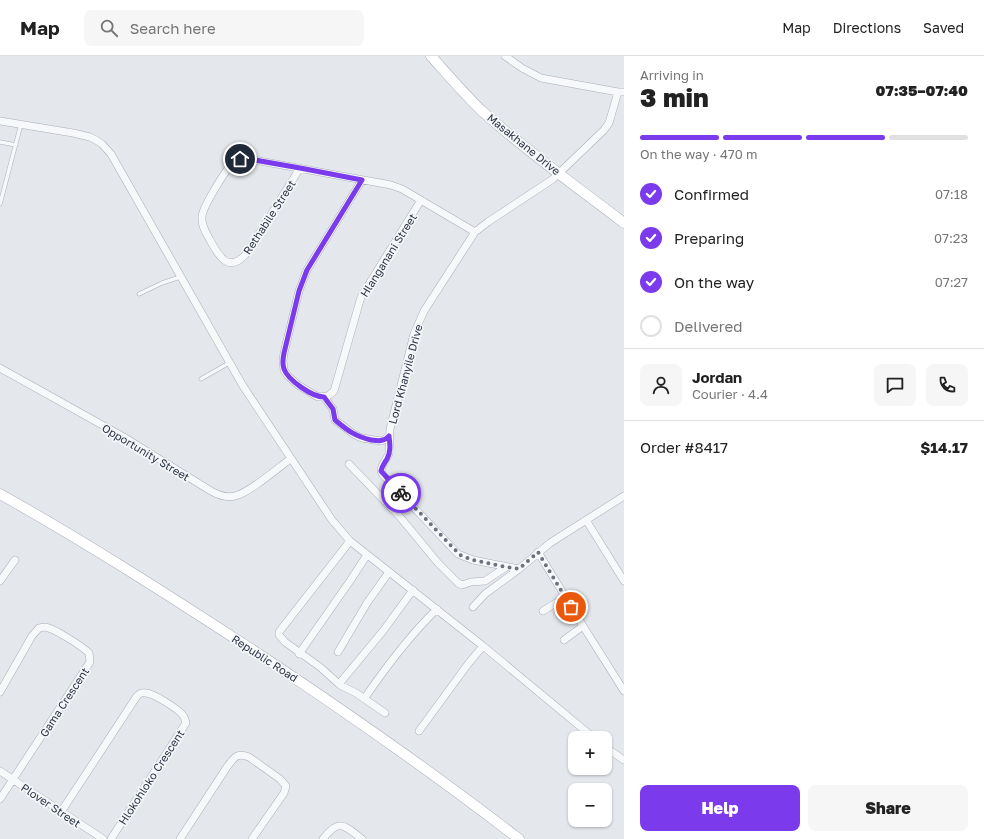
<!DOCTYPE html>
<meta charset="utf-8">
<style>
body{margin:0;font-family:"Golos Text",sans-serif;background:#f6f6f6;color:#222;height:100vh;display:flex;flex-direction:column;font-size:15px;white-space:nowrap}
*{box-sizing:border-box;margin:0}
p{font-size:13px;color:#767676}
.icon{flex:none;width:22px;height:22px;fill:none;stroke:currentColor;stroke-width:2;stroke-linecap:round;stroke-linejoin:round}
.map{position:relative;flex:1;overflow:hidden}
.details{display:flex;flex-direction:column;background:#fff;width:360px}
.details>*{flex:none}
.fabs{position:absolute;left:568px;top:675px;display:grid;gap:8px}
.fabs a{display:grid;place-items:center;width:44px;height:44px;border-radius:8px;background:#fff;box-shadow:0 1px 3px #0004;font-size:20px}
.pin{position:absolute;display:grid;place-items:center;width:34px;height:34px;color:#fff;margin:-17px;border:2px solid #fff;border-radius:50%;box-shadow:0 1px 4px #0007}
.courier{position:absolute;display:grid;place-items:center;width:40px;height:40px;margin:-20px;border:3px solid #7c3aed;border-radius:50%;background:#fff;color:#222;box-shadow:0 1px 5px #0007}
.summary em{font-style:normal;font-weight:800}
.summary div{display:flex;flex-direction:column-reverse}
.summary{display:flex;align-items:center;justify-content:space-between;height:68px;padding:0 16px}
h1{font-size:26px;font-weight:800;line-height:30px}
.bar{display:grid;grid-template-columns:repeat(4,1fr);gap:6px 4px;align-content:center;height:48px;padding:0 16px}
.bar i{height:5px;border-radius:3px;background:#e0e0e0}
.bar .current{background:#7c3aed}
.bar p{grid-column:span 4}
.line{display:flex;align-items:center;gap:10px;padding:0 16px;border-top:1px solid #e0e0e0}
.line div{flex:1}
.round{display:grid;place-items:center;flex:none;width:42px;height:42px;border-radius:8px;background:#f6f6f6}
ol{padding:0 16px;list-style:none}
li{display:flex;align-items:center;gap:12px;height:44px}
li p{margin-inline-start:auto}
li .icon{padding:4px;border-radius:50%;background:#7c3aed;color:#fff;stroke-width:4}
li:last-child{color:#767676}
li i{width:22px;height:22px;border:2px solid #e0e0e0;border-radius:50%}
.primary-button{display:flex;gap:8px;margin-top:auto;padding:8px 16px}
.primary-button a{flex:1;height:46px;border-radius:8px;background:#7c3aed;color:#fff;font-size:16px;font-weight:800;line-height:46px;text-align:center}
.primary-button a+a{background:#f6f6f6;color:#222}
header{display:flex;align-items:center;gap:24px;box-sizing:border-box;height:56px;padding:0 20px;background:#fff;border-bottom:1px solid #e0e0e0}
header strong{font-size:19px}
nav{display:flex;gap:22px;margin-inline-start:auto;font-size:14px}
.search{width:280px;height:36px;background:#f6f6f6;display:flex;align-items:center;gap:10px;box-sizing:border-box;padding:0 14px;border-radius:8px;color:#767676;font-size:15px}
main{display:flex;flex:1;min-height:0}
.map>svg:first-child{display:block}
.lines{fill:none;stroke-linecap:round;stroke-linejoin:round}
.lane-casing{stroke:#a9aeb7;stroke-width:4.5}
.street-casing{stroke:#a9aeb7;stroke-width:8}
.secondary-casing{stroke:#a9aeb7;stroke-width:11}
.lane{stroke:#f7f8fa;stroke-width:3.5}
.street{stroke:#f7f8fa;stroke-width:7}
.secondary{stroke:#fff;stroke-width:10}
.done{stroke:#6c737f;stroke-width:4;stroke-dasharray:0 7.2}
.route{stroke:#7c3aed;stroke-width:5}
.labels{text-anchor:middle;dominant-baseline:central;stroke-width:3.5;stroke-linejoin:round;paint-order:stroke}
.street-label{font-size:11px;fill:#2b3445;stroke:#f4f6f9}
</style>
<header>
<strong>Map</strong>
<div class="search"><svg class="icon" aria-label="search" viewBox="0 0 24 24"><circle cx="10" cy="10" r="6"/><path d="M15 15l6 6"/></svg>Search here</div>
<nav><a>Map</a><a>Directions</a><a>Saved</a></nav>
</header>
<main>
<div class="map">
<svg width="624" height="783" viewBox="0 0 624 783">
<rect width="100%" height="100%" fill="#e4e7ec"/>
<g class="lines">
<g class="lane-casing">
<path id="lane" d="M0 86 16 89
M0 148 21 68
M139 238 162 227 180 221
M201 323 229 307"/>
</g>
<g class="street-casing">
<path id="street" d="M505 0 522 12 541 22 618 36H624
M0 65 73 77 90 81 96 84 102 88 111 98 243 330 332 464 350 485 483 590 594 682
M300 112 247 197C229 218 219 201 210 184 206 177 201 169 202 161 202 152 227 111 234 106 237 104 240 103 243 102L391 129 402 133 475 176
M362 124 307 214 299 235 284 297 283 305 284 314 288 320 298 329 318 341 328 340 334 335 361 241 421 144
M0 312 122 380 211 435C218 439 227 442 235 440 249 437 278 412 290 403
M324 341 333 353 335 364 355 379 362 382 381 385 384 384 389 380
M349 408 400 461 438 507 458 527 462 529 471 526 485 525 506 511
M586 464 624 525
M350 485 279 576V579L285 586 320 611 340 629 356 637 385 657
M538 496 583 570 624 635
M519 513 473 504 458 498 383 419 381 415 382 410 389 398 390 373 414 278 424 255 475 176 488 166 553 123 604 74 609 67 618 36
M0 525 15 504
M473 551 485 538 519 513 550 487 624 440
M543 555 565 541
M564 584 583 570
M338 596 367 547 389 516
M299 598 350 525 367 499
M339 628 383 575 413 534
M0 636 32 580 39 572C40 572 44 571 45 571 54 572 83 591 89 597L90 606 0 743
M364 643C386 611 409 580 437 553
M419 675 468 608 483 590
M605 691 624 704
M0 715 103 783
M61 756 137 640C140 637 142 636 146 637 155 638 176 652 182 658 185 661 185 663 186 667L111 783
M180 783 227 711C234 702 236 696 249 701L280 723 286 730 284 737 252 783
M323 783C339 761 345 770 362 783"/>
</g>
<g class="secondary-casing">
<path id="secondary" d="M431 0C448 19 465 39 483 56 528 96 577 131 624 167
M0 438C84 485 165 537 245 589 339 651 431 715 519 783"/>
</g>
<use href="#lane" class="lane"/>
<use href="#street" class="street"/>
<use href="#secondary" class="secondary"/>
</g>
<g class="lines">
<path class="done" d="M401 437 460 499 473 504 501 510 519 513 538 496 571 551"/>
<path class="route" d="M240 103H249L300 112 362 124 307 214 299 235 284 297C283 302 282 308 284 313 288 324 312 341 324 341L333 353 335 364C348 375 355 380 371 384 378 385 384 386 389 380 390 388 391 396 387 403 384 408 382 410 381 415L401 437"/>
</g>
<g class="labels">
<g class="street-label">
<text transform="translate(524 88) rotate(39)">Masakhane Drive</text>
<text transform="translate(269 161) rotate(-57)">Rethabile Street</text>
<text transform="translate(388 199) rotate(-58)">Hlanganani Street</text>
<text transform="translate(405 318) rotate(-75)">Lord Khanyile Drive</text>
<text transform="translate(146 396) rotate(31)">Opportunity Street</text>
<text transform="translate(265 602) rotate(33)">Republic Road</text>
<text transform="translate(64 646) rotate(-57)">Gama Crescent</text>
<text transform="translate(151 721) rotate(-57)">Hlokohloko Crescent</text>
<text transform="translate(51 749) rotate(34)">Plover Street</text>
</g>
</g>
</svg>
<div class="fabs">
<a>+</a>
<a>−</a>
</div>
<div class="pin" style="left:571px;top:551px;background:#ea580c"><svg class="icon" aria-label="bag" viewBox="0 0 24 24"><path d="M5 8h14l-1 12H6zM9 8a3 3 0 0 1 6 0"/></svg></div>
<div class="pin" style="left:240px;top:103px;background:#1f2937"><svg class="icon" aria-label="home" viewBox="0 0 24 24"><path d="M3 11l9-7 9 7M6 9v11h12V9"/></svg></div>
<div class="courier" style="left:401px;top:437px"><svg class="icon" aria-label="bike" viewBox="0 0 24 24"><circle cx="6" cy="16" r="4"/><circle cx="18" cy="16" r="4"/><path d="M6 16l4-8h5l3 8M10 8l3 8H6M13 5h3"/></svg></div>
</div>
<section class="details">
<div class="summary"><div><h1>3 min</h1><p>Arriving in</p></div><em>07:35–07:40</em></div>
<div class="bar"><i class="current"></i><i class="current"></i><i class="current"></i><i></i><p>On the way · 470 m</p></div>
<ol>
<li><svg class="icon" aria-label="check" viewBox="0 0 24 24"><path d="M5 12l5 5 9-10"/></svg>Confirmed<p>07:18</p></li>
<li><svg class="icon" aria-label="check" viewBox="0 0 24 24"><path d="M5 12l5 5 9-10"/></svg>Preparing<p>07:23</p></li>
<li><svg class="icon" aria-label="check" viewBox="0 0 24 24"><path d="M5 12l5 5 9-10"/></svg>On the way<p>07:27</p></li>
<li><i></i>Delivered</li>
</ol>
<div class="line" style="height:72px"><a class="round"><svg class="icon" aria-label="person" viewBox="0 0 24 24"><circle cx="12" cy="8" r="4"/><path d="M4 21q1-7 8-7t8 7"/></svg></a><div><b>Jordan</b><p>Courier · 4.4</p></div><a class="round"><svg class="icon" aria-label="chat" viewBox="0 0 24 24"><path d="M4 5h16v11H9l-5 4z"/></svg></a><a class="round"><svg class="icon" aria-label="phone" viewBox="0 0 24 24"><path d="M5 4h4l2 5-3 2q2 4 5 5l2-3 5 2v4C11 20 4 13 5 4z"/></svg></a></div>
<div class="line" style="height:52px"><div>Order #8417</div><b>$14.17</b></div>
<div class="primary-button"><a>Help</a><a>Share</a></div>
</section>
</main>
